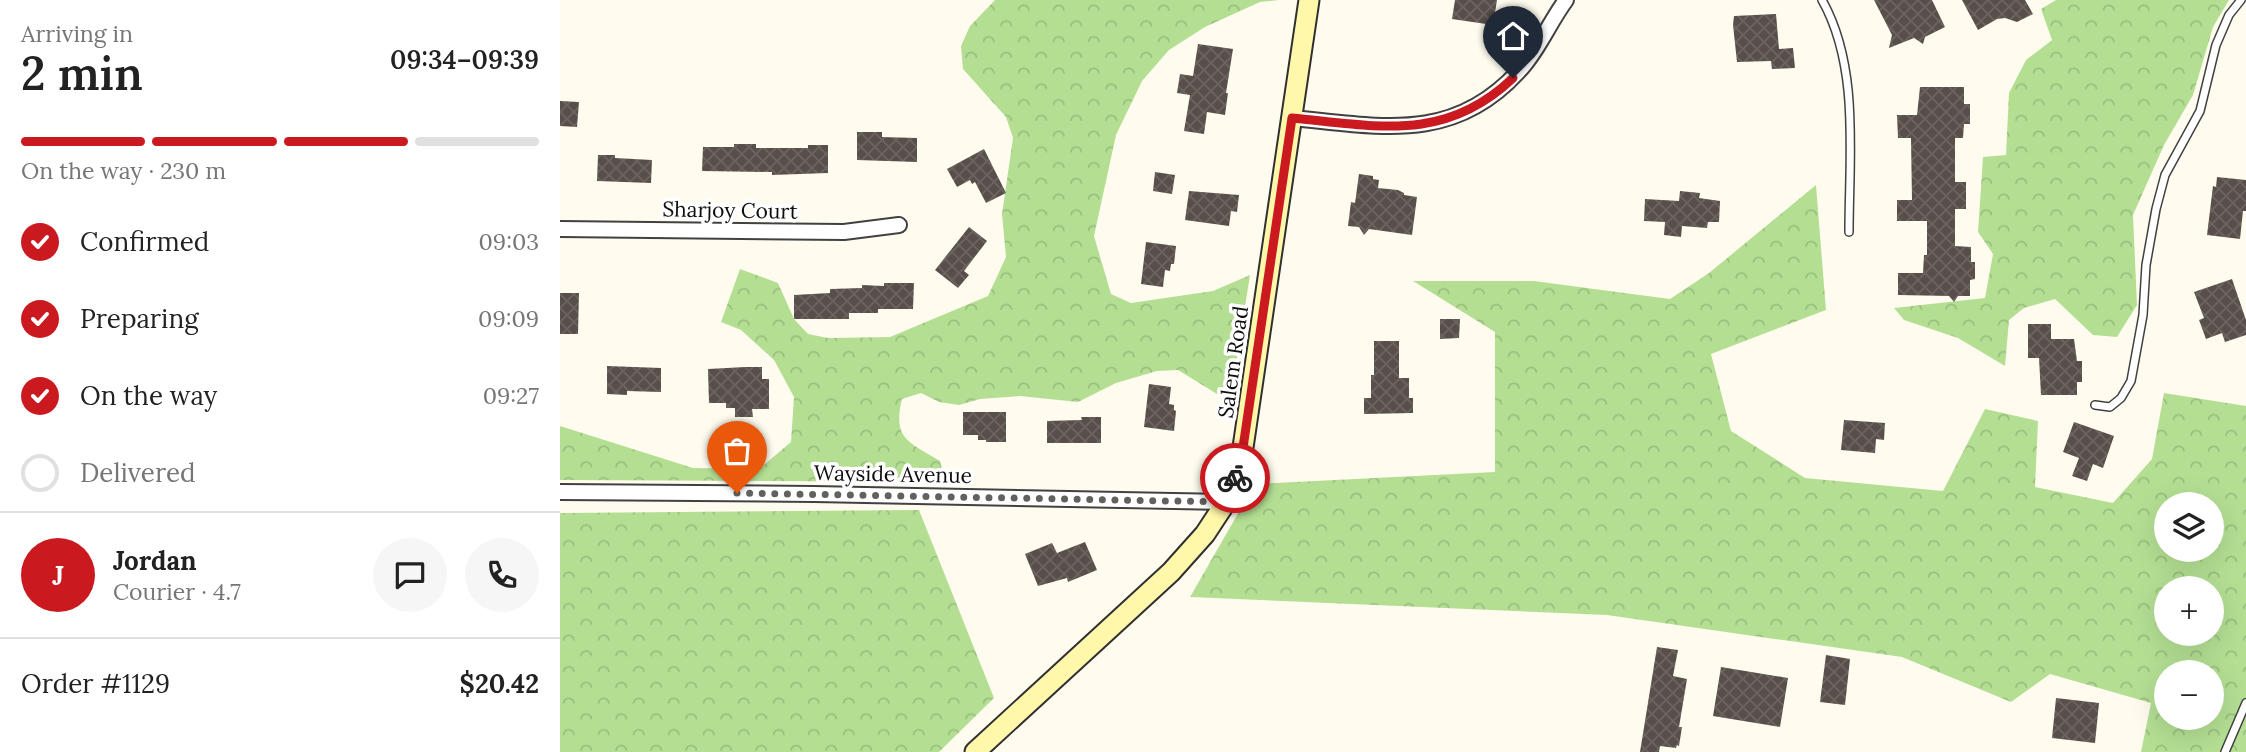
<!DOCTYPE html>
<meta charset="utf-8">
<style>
body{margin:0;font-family:Lora,serif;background:#f6f6f6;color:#222;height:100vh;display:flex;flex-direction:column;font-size:26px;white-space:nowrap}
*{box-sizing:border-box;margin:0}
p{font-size:23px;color:#767676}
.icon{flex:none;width:38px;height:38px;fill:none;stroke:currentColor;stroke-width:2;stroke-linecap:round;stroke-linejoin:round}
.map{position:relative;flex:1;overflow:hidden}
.details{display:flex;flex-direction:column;background:#fff;width:560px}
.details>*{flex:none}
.tools{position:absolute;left:1594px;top:492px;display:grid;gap:14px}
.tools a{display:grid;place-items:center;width:70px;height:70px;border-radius:50%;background:#fff;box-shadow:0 7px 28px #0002;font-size:35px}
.pin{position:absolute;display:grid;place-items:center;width:60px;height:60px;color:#fff;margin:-72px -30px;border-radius:50% 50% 50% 0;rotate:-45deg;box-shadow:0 0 7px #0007}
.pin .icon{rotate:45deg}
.courier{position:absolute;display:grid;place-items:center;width:70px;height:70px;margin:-35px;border:5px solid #ca1a1f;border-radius:50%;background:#fff;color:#222;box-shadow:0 2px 9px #0007}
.head em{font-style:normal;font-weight:600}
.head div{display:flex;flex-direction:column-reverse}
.head{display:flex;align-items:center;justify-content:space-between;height:119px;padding:0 21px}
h1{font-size:46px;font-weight:600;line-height:52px}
.bar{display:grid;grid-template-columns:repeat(4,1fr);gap:10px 7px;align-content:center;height:84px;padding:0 21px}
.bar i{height:9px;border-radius:5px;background:#e0e0e0}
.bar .on{background:#ca1a1f}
.bar p{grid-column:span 4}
.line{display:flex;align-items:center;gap:18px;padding:0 21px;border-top:2px solid #e0e0e0}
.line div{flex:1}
.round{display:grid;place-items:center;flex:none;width:74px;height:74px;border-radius:37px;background:#f6f6f6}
ol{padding:0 21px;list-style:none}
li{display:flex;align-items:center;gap:21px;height:77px}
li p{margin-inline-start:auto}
li .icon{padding:7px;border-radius:50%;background:#ca1a1f;color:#fff;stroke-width:4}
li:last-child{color:#767676}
li i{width:38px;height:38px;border:4px solid #e0e0e0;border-radius:50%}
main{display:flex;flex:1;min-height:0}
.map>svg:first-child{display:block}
.forest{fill:url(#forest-crowns);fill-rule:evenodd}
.building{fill:url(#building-cross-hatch)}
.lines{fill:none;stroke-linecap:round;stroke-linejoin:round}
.lane-casing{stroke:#414141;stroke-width:10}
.street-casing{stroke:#414141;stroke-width:18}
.secondary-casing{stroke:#303030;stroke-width:23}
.lane{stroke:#fff;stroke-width:7}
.street{stroke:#fff;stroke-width:14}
.secondary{stroke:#fff7aa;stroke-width:19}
.done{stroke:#62615d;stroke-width:7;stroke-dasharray:0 12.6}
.route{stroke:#ca1a1f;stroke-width:9}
.labels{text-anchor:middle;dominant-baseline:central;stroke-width:7;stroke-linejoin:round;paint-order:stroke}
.street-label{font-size:21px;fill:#0e0e0e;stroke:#fff}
</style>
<main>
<section class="details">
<div class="head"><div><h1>2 min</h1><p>Arriving in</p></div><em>09:34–09:39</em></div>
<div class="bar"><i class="on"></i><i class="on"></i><i class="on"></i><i></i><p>On the way · 230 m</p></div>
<ol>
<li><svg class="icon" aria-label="check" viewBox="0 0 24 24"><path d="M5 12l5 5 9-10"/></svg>Confirmed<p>09:03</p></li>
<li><svg class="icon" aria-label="check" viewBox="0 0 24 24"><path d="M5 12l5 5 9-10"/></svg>Preparing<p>09:09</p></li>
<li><svg class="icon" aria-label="check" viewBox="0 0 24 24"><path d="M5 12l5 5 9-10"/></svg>On the way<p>09:27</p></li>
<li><i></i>Delivered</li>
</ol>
<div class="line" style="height:126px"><b class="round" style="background:#ca1a1f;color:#fff">J</b><div><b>Jordan</b><p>Courier · 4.7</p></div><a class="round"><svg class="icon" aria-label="chat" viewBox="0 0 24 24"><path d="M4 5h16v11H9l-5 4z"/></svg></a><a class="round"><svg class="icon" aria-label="phone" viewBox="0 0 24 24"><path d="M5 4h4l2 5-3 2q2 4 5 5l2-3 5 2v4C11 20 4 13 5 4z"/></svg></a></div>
<div class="line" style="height:91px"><div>Order #1129</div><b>$20.42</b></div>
</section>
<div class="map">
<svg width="1686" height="752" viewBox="0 0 1686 752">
<defs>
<pattern id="forest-crowns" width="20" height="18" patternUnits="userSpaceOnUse" patternTransform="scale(1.75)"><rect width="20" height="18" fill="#b4df93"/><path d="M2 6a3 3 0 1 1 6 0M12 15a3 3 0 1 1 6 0" fill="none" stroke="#9abe7e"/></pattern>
<pattern id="building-cross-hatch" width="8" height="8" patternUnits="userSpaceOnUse" patternTransform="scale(1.75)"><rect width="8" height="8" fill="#584f4a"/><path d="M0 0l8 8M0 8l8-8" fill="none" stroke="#6b6460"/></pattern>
</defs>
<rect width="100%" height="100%" fill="#fffcef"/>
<path class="forest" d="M435 0H719L700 2 645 27 609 50 582 81 556 135 534 236 551 294 571 303 653 291 690 275 670 402 618 370 597 371 556 383 518 402 460 396 420 399 399 405 379 402 361 393 342 399C332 440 350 442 380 461L385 482 0 480V426L133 468 199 469 231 442 234 397 214 360 181 330 161 322 180 269 218 283 234 319 248 334 268 338 330 337 428 296 446 257 442 214 453 138 446 117 403 69 401 46 410 26Z
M1496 0H1669L1653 27 1633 95 1604 145 1573 215 1577 305 1557 337 1533 335 1495 299 1464 308 1449 320 1445 366 1398 338 1344 320 1334 308 1425 298 1433 254 1418 232 1423 157 1446 155 1449 93 1466 60 1492 40 1481 9Z
M1256 185 1266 310 1151 354 1171 431 1245 478 1383 491 1425 409 1478 421 1475 487 1553 503 1592 459 1604 393 1686 406V752H1581L1591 703 1490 674 1451 702 1342 657 1047 615 630 597 695 484 935 472V332L853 281H974L1110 299 1149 273ZM1606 504H1652V550H1606ZM1606 588H1652V634H1606ZM1606 672H1652V718H1606Z
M359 510 434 698 379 752H0V513Z"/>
<path class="building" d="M895 0H937L933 25 892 19Z
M1314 0H1372L1385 27 1365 37 1363 44 1354 38 1329 48 1332 35Z
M1402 0H1465L1473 14 1457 22 1445 18 1437 19 1418 30Z
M1216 14 1219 49 1233 48 1235 68 1212 69 1211 61 1177 62 1173 25 1174 16Z
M638 44 673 49 666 93H668L665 115 647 112 644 134 624 131 630 95 617 93 620 74 633 76Z
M1360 87H1404V104H1410V124H1404L1403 138H1395V182H1406V209H1395V246L1411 247V262H1415V279L1410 280V296H1398L1394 302 1389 296 1338 295V273H1363L1364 255H1367V221H1337V200H1352L1351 138H1338L1337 115H1357Z
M0 101 19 102 17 127 0 126Z
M297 132H322V137L357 138V162L297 160Z
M174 144H196V148H248V145H268V173L212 175V172L142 171 143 147H174Z
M424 149 446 193 426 203 415 182 412 184 410 180 397 187 387 169Z
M38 155H55V158L92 160 91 183 37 181Z
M595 172 615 175 612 194 593 191Z
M799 174 813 176V179L819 180 818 188 838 190 844 193V195L857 197 852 235 809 229 804 235 799 227 788 226 791 202 795 203Z
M1657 177 1686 180V211H1683L1680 239 1647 235 1653 186 1656 187Z
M629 191 679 195 677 212 671 211 669 226 625 220Z
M1120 191 1140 193 1139 198 1160 201 1159 222H1148L1147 228 1122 226 1121 237 1104 235 1105 222 1084 221 1085 199 1119 201Z
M409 227 427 241 404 271 409 275 398 288 375 270Z
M586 242 616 246 614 264H611L610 271 605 270 603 287 581 284Z
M1672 279 1686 320V335L1665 342 1662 333 1646 339 1639 320 1644 318 1634 292Z
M324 283H354L353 309H318V313H289V319H234V295L270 293V289L302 288V285L324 286Z
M0 293H19L18 334H0Z
M880 319H900L899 338 880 339Z
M1468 324H1491V339H1514L1517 361H1522V382H1517V395H1481L1479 358H1468Z
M814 341H839V378H849V398H853V413L804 414V398H811V375H814Z
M47 366 101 368V392L67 391V395L47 394Z
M185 367H202V379H209V409H192L193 417H175V408H166V403H149L148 369Z
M589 384 611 387 609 404 614 405V410L616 411 614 431 584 427Z
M403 412H446V442H426V440H418V435H403Z
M521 417H541V443H487V421L522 420Z
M1284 420 1325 423 1324 440 1316 439 1315 453 1281 450Z
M1514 422 1554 436 1543 468 1533 464 1527 481 1512 476 1519 458 1503 452Z
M525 542 537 570 508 582 507 578 478 586 465 554 492 543 497 553Z
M1097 647 1118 650 1113 676 1127 679 1119 727H1122L1119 746 1117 745 1116 748 1100 746 1099 752H1080Z
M1266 655 1290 659 1285 705 1260 702Z
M1161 667 1228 678 1220 727 1153 716Z
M1496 698 1539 703 1535 743 1492 738Z"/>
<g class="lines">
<g class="lane-casing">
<path id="lane" d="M1262 0C1300 67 1289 157 1289 232
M1535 405 1550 407 1561 398 1571 381 1583 315 1586 265 1596 209 1605 175 1640 111 1656 45 1669 15 1681 0
M1665 752 1686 703"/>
</g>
<g class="street-casing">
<path id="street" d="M732 118C819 126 892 144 958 72 978 51 989 23 1006 0
M0 229 284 232 339 225
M0 492 254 494 666 502"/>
</g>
<g class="secondary-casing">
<path id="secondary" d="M415 752 611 572 645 534 666 502 681 461 749 0"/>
</g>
<use href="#lane" class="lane"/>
<use href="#street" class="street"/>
<use href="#secondary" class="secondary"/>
</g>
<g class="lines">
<path class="done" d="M177 493 666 502 675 478"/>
<path class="route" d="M675 478 681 461 732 118C817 126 885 143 953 78"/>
</g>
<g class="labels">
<g class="street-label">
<text transform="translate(170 210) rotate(1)">Sharjoy Court</text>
<text transform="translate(673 362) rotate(-82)">Salem Road</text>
<text transform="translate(333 474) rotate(1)">Wayside Avenue</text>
</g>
</g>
</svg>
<div class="tools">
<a><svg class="icon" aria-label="layers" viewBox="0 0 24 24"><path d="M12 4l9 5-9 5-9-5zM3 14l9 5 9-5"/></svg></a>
<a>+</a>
<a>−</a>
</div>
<div class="pin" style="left:177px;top:493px;background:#ea580c"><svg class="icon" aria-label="bag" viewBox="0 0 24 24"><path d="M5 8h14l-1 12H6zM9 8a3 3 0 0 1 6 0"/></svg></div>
<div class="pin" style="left:953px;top:78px;background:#1f2937"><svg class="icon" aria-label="home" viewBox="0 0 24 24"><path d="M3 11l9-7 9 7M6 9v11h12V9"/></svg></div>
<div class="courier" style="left:675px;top:478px"><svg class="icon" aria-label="bike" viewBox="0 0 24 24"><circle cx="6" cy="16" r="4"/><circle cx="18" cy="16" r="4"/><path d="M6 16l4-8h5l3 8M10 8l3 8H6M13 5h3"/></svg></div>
</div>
</main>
